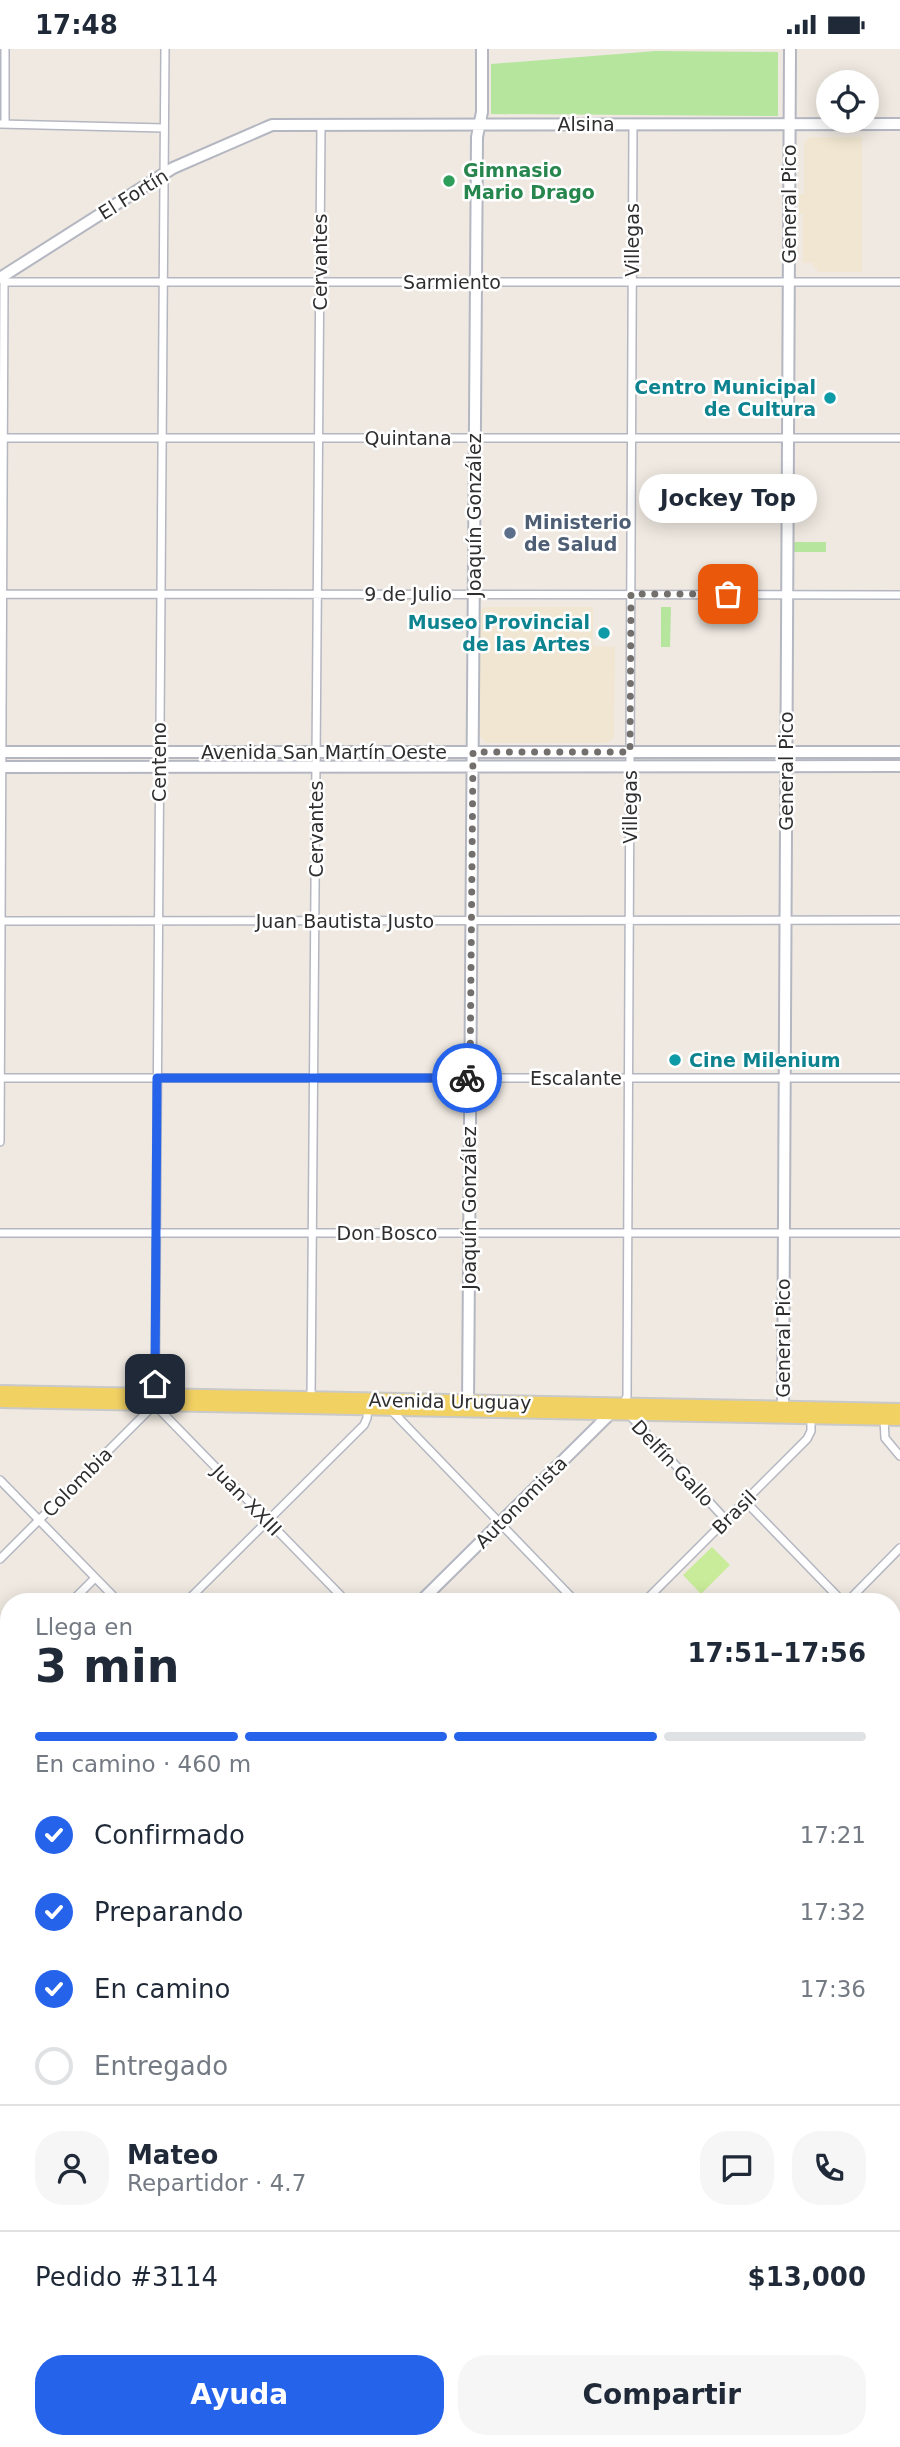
<!DOCTYPE html>
<html lang="es">
<meta charset="utf-8">
<style>
body{margin:0;font-family:"DejaVu Sans",sans-serif;background:#f6f6f7;color:#1f2937;height:100vh;display:flex;flex-direction:column;font-size:26px;white-space:nowrap}
*{box-sizing:border-box;margin:0}
p{font-size:23px;color:#747a83}
.icon{flex:none;width:38px;height:38px;fill:none;stroke:currentColor;stroke-width:2;stroke-linecap:round;stroke-linejoin:round}
.map{position:relative;flex:1;overflow:hidden}
.details{position:absolute;left:0px;top:1544px;width:901px;height:856px;display:flex;flex-direction:column;background:#fff;border-radius:28px 28px 0 0;box-shadow:0 4px 18px #0003}
.details>*{flex:none}
.controls{position:absolute;left:816px;top:21px;display:grid;gap:14px}
.controls a{display:grid;place-items:center;width:63px;height:63px;border-radius:50%;background:#fff;box-shadow:0 4px 18px #0003;font-size:35px}
.pin{position:absolute;display:grid;place-items:center;width:60px;height:60px;color:#fff;margin:-30px;border-radius:14px;box-shadow:0 4px 10px #0006}
.courier{position:absolute;display:grid;place-items:center;width:70px;height:70px;margin:-35px;border:5px solid #2563eb;border-radius:50%;background:#fff;color:#222;box-shadow:0 2px 9px #0007}
.bubble{position:absolute;height:49px;border-radius:24px;background:#fff;box-shadow:0 4px 18px #0003;font-size:23px;font-weight:700;line-height:49px;text-align:center}
.overview em{font-style:normal;font-weight:700}
.overview div{display:flex;flex-direction:column-reverse}
.overview{display:flex;align-items:center;justify-content:space-between;height:119px;padding:0 35px}
h1{font-size:46px;font-weight:700;line-height:52px}
.bar{display:grid;grid-template-columns:repeat(4,1fr);gap:10px 7px;align-content:center;height:84px;padding:0 35px}
.bar i{height:9px;border-radius:5px;background:#e0e1e3}
.bar .current{background:#2563eb}
.bar p{grid-column:span 4}
.line{display:flex;align-items:center;gap:18px;padding:0 35px;border-top:2px solid #e0e1e3}
.line div{flex:1}
.round{display:grid;place-items:center;flex:none;width:74px;height:74px;border-radius:28px;background:#f6f6f7}
ol{padding:0 35px;list-style:none}
li{display:flex;align-items:center;gap:21px;height:77px}
li p{margin-inline-start:auto}
li .icon{padding:7px;border-radius:50%;background:#2563eb;color:#fff;stroke-width:4}
li:last-child{color:#747a83}
li i{width:38px;height:38px;border:4px solid #e0e1e3;border-radius:50%}
.primary-button{display:flex;gap:14px;margin-top:auto;padding:14px 35px}
.primary-button a{flex:1;height:80px;border-radius:28px;background:#2563eb;color:#fff;font-size:28px;font-weight:700;line-height:80px;text-align:center}
.primary-button a+a{background:#f6f6f7;color:#1f2937}
.status{display:flex;justify-content:space-between;align-items:center;height:49px;padding:0 35px;background:#fff;direction:ltr}
.status svg{height:19px;fill:currentColor}
.map>svg:first-child{display:block}
.education{fill:#f0e6d1}
.green{fill:#b6e59e}
.pitch{fill:#c9ec9a}
.lines{fill:none;stroke-linecap:round;stroke-linejoin:round}
.street-casing{stroke:#b4b7c1;stroke-width:10}
.secondary-casing{stroke:#b4b7c1;stroke-width:14}
.primary-casing{stroke:#c9c9c9;stroke-width:16}
.street{stroke:#fff;stroke-width:7}
.secondary{stroke:#fff;stroke-width:10}
.primary{stroke:#f2d163;stroke-width:12}
.done{stroke:#726f6d;stroke-width:7;stroke-dasharray:0 12.6}
.route{stroke:#2563eb;stroke-width:9}
.leisure-dot{fill:#2e9e5b;stroke:#fff;stroke-width:2.5}
.culture-dot{fill:#0f9aa8;stroke:#fff;stroke-width:2.5}
.service-dot{fill:#5c6f8a;stroke:#fff;stroke-width:2.5}
.labels{text-anchor:middle;dominant-baseline:central;stroke-width:5;stroke-linejoin:round;paint-order:stroke}
.street-label{font-size:19px;fill:#2e2e2e;stroke:#fff}
.leisure-label{font-size:19px;font-weight:bold;fill:#27864d;stroke:#fff;text-anchor:start}
.culture-label{font-size:19px;font-weight:bold;fill:#0d838f;stroke:#fff;text-anchor:end}
.service-label{font-size:19px;font-weight:bold;fill:#4e5e75;stroke:#fff;text-anchor:start}
</style>
<div class="status"><b>17:48</b><svg viewBox="0 0 49 12"><path d="M0 12V9h3v3zM5 12V6h3v6zM10 12V3h3v9zM15 12V0h3v12zM26 1h20v11H26zM47 4h2v5h-2z"/></svg></div>
<div class="map">
<svg width="900" height="2398" viewBox="0 0 900 2398">
<rect width="100%" height="100%" fill="#efe9e1"/>
<path class="education" d="M810 88H862V223H817V219L813 218V214H803V165L799 164V146L804 145V94Z
M486 558H593V597L615 598 614 689 607 694H486L479 686 480 565 481 560Z"/>
<path class="green" d="M656 2 778 3V67L491 65V15Z
M792 493H826V503H792Z
M661 558H671L670 598H661Z"/>
<path class="pitch" d="M712 1498 730 1516 701 1545 683 1526Z"/>
<g class="lines">
<g class="street-casing">
<path id="street" d="M5 0V75
M165 0 155 1356 346 1552
M0 75 164 79
M633 75 627 1347 622 1358 726 1471
M4 233H900
M0 389H900
M0 545 900 546
M0 872 900 871
M0 1029H900
M0 1093 4 233
M0 1184H900
M311 1351 321 75
M391 1361 575 1552
M884 1370 885 1389 900 1407
M0 1431 118 1552
M745 1452 842 1552
M0 1510 154 1356
M72 1552 95 1529
M187 1552 364 1376 367 1369 368 1358
M645 1552 807 1390 811 1382V1369
M848 1552 900 1499
M892 1593 900 1594
M0 1624 9 1615
M0 1666 9 1674
M0 1740 9 1731
M892 1770 900 1762
M0 1868 9 1877
M892 1883 900 1891
M1 1969 9 1978
M0 2071 9 2080
M892 2114 900 2122
M0 2197 9 2189
M892 2232 900 2225
M0 2273 9 2282
M892 2348 900 2355
M181 2390 188 2398
M348 2390 355 2398
M707 2390 714 2398
M26 2398 33 2390
M142 2398 150 2390
M255 2398 263 2390
M726 2398 734 2390"/>
</g>
<g class="secondary-casing">
<path id="secondary" d="M0 229 173 119 272 76 900 75
M0 703H900
M0 718 900 717
M468 1358 477 88 482 63V0
M783 1365 790 0
M421 1552 614 1361
M0 1970 9 1961
M892 1999 900 1991
M492 2398 500 2390"/>
</g>
<g class="primary-casing">
<path id="primary" d="M0 1343 900 1361
M0 1352 900 1370"/>
</g>
<use href="#street" class="street"/>
<use href="#secondary" class="secondary"/>
<use href="#primary" class="primary"/>
</g>
<g class="lines">
<path class="done" d="M467 1029H470L473 703H630L631 545H728"/>
<path class="route" d="M155 1335 157 1029H467"/>
</g>
<circle class="leisure-dot" cx="449" cy="132" r="7"/>
<g class="culture-dot">
<circle cx="830" cy="349" r="7"/>
<circle cx="604" cy="584" r="7"/>
<circle cx="675" cy="1011" r="7"/>
</g>
<circle class="service-dot" cx="510" cy="484" r="7"/>
<g class="labels">
<g class="street-label">
<text x="586" y="75">Alsina</text>
<text transform="translate(133 145) rotate(-32)">El Fortín</text>
<text transform="translate(789 155) rotate(-90)">General Pico</text>
<text transform="translate(632 191) rotate(-90)">Villegas</text>
<text transform="translate(320 213) rotate(-90)">Cervantes</text>
<text x="452" y="233">Sarmiento</text>
<text x="408" y="389">Quintana</text>
<text transform="translate(474 466) rotate(-90)">Joaquín González</text>
<text x="408" y="545">9 de Julio</text>
<text x="324" y="703">Avenida San Martín Oeste</text>
<text transform="translate(159 713) rotate(-90)">Centeno</text>
<text transform="translate(786 722) rotate(-90)">General Pico</text>
<text transform="translate(630 758) rotate(-90)">Villegas</text>
<text transform="translate(316 780) rotate(-90)">Cervantes</text>
<text x="345" y="872">Juan Bautista Justo</text>
<text x="576" y="1029">Escalante</text>
<text transform="translate(469 1159) rotate(-90)">Joaquín González</text>
<text x="387" y="1184">Don Bosco</text>
<text transform="translate(783 1289) rotate(-90)">General Pico</text>
<text transform="translate(450 1352) rotate(1)">Avenida Uruguay</text>
<text transform="translate(673 1414) rotate(47)">Delfín Gallo</text>
<text transform="translate(77 1433) rotate(-45)">Colombia</text>
<text transform="translate(247 1451) rotate(46)">Juan XXIII</text>
<text transform="translate(521 1453) rotate(-45)">Autonomista</text>
<text transform="translate(734 1463) rotate(-45)">Brasil</text>
</g>
<g class="leisure-label">
<text x="463" y="121">Gimnasio<tspan x="463" dy="22">Mario Drago</tspan></text>
</g>
<g class="culture-label">
<text x="816" y="338">Centro Municipal<tspan x="816" dy="22">de Cultura</tspan></text>
<text x="590" y="573">Museo Provincial<tspan x="590" dy="22">de las Artes</tspan></text>
<text x="689" y="1011" text-anchor="start">Cine Milenium</text>
</g>
<g class="service-label">
<text x="524" y="473">Ministerio<tspan x="524" dy="22">de Salud</tspan></text>
</g>
</g>
</svg>
<div class="controls">
<a><svg class="icon" aria-label="locate" viewBox="0 0 24 24"><circle cx="12" cy="12" r="6"/><path d="M12 2v4M12 18v4M2 12h4M18 12h4"/></svg></a>
</div>
<div class="pin" style="left:728px;top:545px;background:#ea580c"><svg class="icon" aria-label="bag" viewBox="0 0 24 24"><path d="M5 8h14l-1 12H6zM9 8a3 3 0 0 1 6 0"/></svg></div>
<div class="pin" style="left:155px;top:1335px;background:#1f2937"><svg class="icon" aria-label="home" viewBox="0 0 24 24"><path d="M3 11l9-7 9 7M6 9v11h12V9"/></svg></div>
<div class="courier" style="left:467px;top:1029px"><svg class="icon" aria-label="bike" viewBox="0 0 24 24"><circle cx="6" cy="16" r="4"/><circle cx="18" cy="16" r="4"/><path d="M6 16l4-8h5l3 8M10 8l3 8H6M13 5h3"/></svg></div>
<div class="bubble" style="left:639px;top:425px;width:178px">Jockey Top</div>
<section class="details">
<div class="overview"><div><h1>3 min</h1><p>Llega en</p></div><em>17:51–17:56</em></div>
<div class="bar"><i class="current"></i><i class="current"></i><i class="current"></i><i></i><p>En camino · 460 m</p></div>
<ol>
<li><svg class="icon" aria-label="check" viewBox="0 0 24 24"><path d="M5 12l5 5 9-10"/></svg>Confirmado<p>17:21</p></li>
<li><svg class="icon" aria-label="check" viewBox="0 0 24 24"><path d="M5 12l5 5 9-10"/></svg>Preparando<p>17:32</p></li>
<li><svg class="icon" aria-label="check" viewBox="0 0 24 24"><path d="M5 12l5 5 9-10"/></svg>En camino<p>17:36</p></li>
<li><i></i>Entregado</li>
</ol>
<div class="line" style="height:126px"><a class="round"><svg class="icon" aria-label="person" viewBox="0 0 24 24"><circle cx="12" cy="8" r="4"/><path d="M4 21q1-7 8-7t8 7"/></svg></a><div><b>Mateo</b><p>Repartidor · 4.7</p></div><a class="round"><svg class="icon" aria-label="chat" viewBox="0 0 24 24"><path d="M4 5h16v11H9l-5 4z"/></svg></a><a class="round"><svg class="icon" aria-label="phone" viewBox="0 0 24 24"><path d="M5 4h4l2 5-3 2q2 4 5 5l2-3 5 2v4C11 20 4 13 5 4z"/></svg></a></div>
<div class="line" style="height:91px"><div>Pedido #3114</div><b>$13,000</b></div>
<div class="primary-button"><a>Ayuda</a><a>Compartir</a></div>
</section>
</div>
